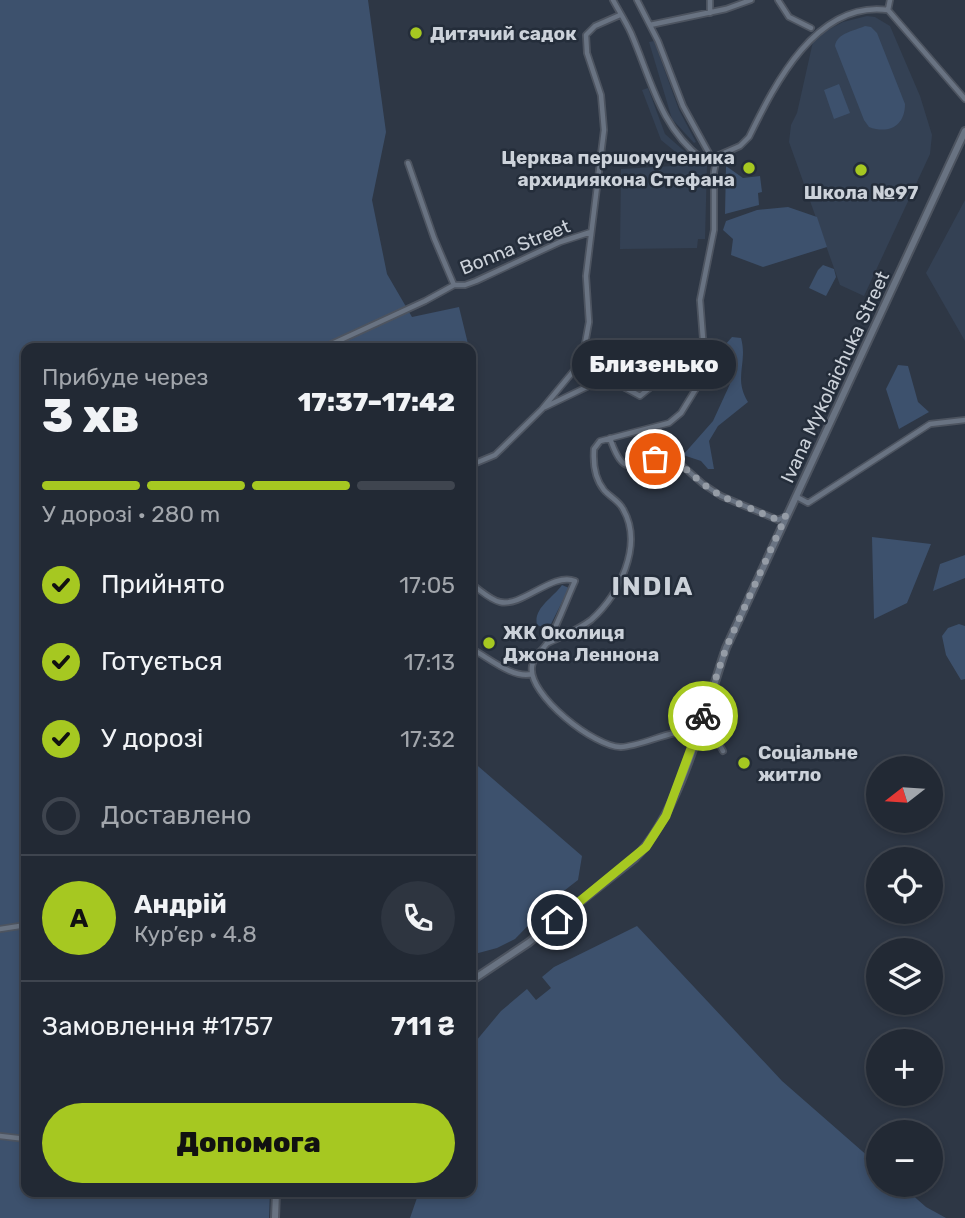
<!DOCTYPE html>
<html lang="uk">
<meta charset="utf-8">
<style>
body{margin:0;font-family:Rubik,sans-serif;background:#2e3540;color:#f1f3f6;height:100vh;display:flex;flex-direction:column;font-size:26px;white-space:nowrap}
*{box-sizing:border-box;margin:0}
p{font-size:23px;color:#a2a6ac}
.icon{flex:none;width:38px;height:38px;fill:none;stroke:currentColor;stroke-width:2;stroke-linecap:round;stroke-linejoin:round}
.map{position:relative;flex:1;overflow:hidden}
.sheet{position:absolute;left:21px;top:343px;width:455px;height:854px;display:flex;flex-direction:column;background:#222934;border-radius:14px;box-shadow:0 4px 10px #0003,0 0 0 2px #3f454f}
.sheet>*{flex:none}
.needle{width:46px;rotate:253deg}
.fabs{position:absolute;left:866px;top:756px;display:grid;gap:14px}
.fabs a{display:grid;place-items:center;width:77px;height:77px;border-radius:50%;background:#222934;box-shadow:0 4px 10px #0003,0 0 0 2px #3f454f;font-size:35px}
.pin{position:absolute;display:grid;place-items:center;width:60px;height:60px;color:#fff;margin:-30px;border:4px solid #fff;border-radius:50%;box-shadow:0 2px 7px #0007}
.courier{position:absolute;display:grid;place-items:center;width:70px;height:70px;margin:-35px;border:5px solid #a6c821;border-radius:50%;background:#fff;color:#222;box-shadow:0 2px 9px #0007}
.bubble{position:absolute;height:49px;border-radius:24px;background:#222934;box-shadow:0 4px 10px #0003,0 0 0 2px #3f454f;font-size:23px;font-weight:800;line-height:49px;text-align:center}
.head em{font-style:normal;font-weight:800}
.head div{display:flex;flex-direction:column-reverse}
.head{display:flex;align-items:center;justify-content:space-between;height:119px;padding:0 21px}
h1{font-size:46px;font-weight:800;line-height:52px}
.bar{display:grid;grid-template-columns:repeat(4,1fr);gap:10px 7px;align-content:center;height:84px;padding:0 21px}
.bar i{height:9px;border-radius:5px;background:#3f454f}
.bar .active{background:#a6c821}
.bar p{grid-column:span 4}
.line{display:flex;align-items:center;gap:18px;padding:0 21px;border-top:2px solid #3f454f}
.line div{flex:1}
.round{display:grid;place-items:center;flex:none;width:74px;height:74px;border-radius:37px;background:#2e3540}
ol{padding:0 21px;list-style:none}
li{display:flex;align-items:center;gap:21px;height:77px}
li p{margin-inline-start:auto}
li .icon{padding:7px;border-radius:50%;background:#a6c821;color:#111;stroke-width:4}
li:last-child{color:#a2a6ac}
li i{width:38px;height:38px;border:4px solid #3f454f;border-radius:50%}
.action{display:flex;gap:14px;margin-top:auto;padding:14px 21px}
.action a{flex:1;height:80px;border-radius:42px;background:#a6c821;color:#111;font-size:28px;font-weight:800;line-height:80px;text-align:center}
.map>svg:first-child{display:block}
.built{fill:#344154}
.green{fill:#3d516d}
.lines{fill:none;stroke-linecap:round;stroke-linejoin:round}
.minor-casing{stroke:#4d5460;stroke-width:8}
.tertiary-casing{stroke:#4d5460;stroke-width:10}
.minor{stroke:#697382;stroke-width:4.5}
.tertiary{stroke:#697382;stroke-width:6}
.done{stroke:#959ca6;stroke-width:7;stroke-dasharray:0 12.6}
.route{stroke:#a6c821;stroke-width:9}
.poi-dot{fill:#a6c821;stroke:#242d3a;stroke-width:2.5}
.labels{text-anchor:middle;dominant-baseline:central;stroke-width:5;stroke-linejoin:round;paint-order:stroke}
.poi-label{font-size:19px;font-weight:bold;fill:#ccd2da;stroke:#242d3a;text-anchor:start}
.street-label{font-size:19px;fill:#ccd2da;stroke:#242d3a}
.district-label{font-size:26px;font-weight:bold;letter-spacing:2px;fill:#ccd2da;stroke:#242d3a}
</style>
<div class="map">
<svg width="965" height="1218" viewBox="0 0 965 1218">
<rect width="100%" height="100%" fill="#2e3745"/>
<path class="built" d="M867 16 875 17 890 26 920 96 932 135 930 154 864 296 840 285 789 142 791 125 797 113 814 37 843 22Z
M654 41 679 110 696 142 694 143 672 119 649 42Z
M648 88 665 134 691 157 688 162 661 140 642 90Z
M707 164 705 239H698L697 248 620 249 621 169Z
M965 200V341L926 273Z"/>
<path class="green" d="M0 0H368L386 132 372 200 387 274 412 317 459 307 469 348H26V1192H270L269 1218H0Z
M865 26 871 27 877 33 905 104C905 127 888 134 869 127L864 120 835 46C837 33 854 31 865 26Z
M839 84 850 113 834 119 824 90Z
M726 166 743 178 760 176 762 192 758 193 759 205 725 214Z
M788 207 817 217 827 247 763 267 731 255 733 239 723 230 726 221 757 210Z
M823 265 834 269 836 277 826 296 809 288 818 270Z
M732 337 741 338C748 363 733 378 748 402L718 426 709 441 714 469H708L701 461 683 455 713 421 730 384 731 353 725 345Z
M898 365 908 366 918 402 929 412 899 429 886 389Z
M872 537 931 544 907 603 874 619Z
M965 555V578L933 591 940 564Z
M562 585 569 588 550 626 545 628 537 625C533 608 553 598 562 585Z
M959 624 965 626V679L961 680 946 655 942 636 948 628Z
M471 760 582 856 578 880 556 897 515 939 497 948 471 955Z
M637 926 782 1081 878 1165V1185H901L926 1207 946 1218H410L419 1192H471V1047L501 1011 527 989 536 1000 551 988 542 977 554 967Z"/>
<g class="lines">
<g class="minor-casing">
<path id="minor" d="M613 0C619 11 626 22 631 33 651 79 660 127 702 159L717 156
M637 0 658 41 683 106 711 157
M710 0V13
M778 0 789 17 811 28
M888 10 890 0
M650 25 726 9 751 0
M408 163 434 238 454 285H465L476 281 560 242 591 232
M323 348 425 301 454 285
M545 407 593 384 616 383 640 396 684 360 705 365
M610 438C626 487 637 456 670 455L703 484 721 496 778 520 786 516
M471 465 495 455 542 409 576 368 585 344 589 322 586 276 604 130 601 95 587 53 586 35 595 26 620 15
M797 497 808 503 930 424 965 420
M471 584C479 589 490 600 500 602 523 607 552 572 575 581 566 601 559 621 549 640 544 650 534 654 532 666 527 695 596 748 621 747 654 745 702 709 723 751
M548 643C562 636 578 630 591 620 619 595 644 545 623 509 619 501 610 497 604 490 595 479 593 463 594 449L600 441 669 423 681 413 697 387 705 365 700 300 714 230V172L717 156 740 146 749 137C773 88 815 0 888 10L965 99
M472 649C489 658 513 679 532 674
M0 929 26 925
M0 1136 26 1139"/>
</g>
<g class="tertiary-casing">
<path id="tertiary" d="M471 981 528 943 635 858C680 813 705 710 726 648L965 131
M275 1218 276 1192"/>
</g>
<use href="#minor" class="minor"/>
<use href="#tertiary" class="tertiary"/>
</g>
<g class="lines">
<path class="done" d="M655 459 670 455 703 484 721 496 778 520 786 516 726 648 703 716"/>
<path class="route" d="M557 920 646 847 666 816 703 716"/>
</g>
<g class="poi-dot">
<circle cx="416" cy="33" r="7"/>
<circle cx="749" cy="168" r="7"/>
<circle cx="861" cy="170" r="7"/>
<circle cx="489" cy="643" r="7"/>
<circle cx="744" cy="763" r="7"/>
</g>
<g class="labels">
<g class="poi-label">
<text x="430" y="33">Дитячий садок</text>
<text x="735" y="157" text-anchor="end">Церква першомученика<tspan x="735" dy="22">архидиякона Стефана</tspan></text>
<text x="861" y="192" text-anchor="middle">Школа №97</text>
<text x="503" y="632">ЖК Околиця<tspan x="503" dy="22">Джона Леннона</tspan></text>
<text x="758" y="752">Соціальне<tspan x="758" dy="22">житло</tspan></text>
</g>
<g class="street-label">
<text transform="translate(515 247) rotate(-22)">Bonna Street</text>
<text transform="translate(835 377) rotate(-65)">Ivana Mykolaichuka Street</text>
</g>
<g class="district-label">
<text x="653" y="586">INDIA</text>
</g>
</g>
</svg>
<div class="fabs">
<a><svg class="needle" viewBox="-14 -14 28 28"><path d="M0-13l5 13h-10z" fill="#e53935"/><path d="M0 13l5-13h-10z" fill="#a2a6ac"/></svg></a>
<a><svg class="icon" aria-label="locate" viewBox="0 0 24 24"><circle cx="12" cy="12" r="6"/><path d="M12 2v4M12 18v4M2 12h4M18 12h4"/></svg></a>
<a><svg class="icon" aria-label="layers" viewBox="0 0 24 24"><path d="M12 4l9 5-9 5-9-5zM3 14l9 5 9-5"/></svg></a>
<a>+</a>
<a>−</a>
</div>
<div class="pin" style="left:655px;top:459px;background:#ea580c"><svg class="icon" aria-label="bag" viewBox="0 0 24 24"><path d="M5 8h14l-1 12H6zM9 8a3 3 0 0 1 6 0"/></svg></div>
<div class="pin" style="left:557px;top:920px;background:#1f2937"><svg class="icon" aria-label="home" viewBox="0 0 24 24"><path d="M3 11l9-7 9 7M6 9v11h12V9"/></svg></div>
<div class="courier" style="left:703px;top:716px"><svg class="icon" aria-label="bike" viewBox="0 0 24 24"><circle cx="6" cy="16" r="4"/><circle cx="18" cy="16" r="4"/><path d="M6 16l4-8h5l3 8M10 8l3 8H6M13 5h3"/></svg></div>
<div class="bubble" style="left:572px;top:340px;width:164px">Близенько</div>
<section class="sheet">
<div class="head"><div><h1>3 хв</h1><p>Прибуде через</p></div><em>17:37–17:42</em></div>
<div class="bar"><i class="active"></i><i class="active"></i><i class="active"></i><i></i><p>У дорозі · 280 m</p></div>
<ol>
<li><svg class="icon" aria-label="check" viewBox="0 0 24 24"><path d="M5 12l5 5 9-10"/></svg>Прийнято<p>17:05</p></li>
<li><svg class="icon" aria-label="check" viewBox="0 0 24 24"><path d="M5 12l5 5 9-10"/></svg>Готується<p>17:13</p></li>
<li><svg class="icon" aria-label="check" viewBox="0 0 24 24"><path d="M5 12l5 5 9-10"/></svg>У дорозі<p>17:32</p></li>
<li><i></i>Доставлено</li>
</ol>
<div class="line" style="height:126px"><b class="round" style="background:#a6c821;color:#111">А</b><div><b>Андрій</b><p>Кур’єр · 4.8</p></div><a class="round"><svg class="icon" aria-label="phone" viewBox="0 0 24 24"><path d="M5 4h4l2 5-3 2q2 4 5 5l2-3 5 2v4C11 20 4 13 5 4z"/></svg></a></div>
<div class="line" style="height:91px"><div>Замовлення #1757</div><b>711 ₴</b></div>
<div class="action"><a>Допомога</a></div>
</section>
</div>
